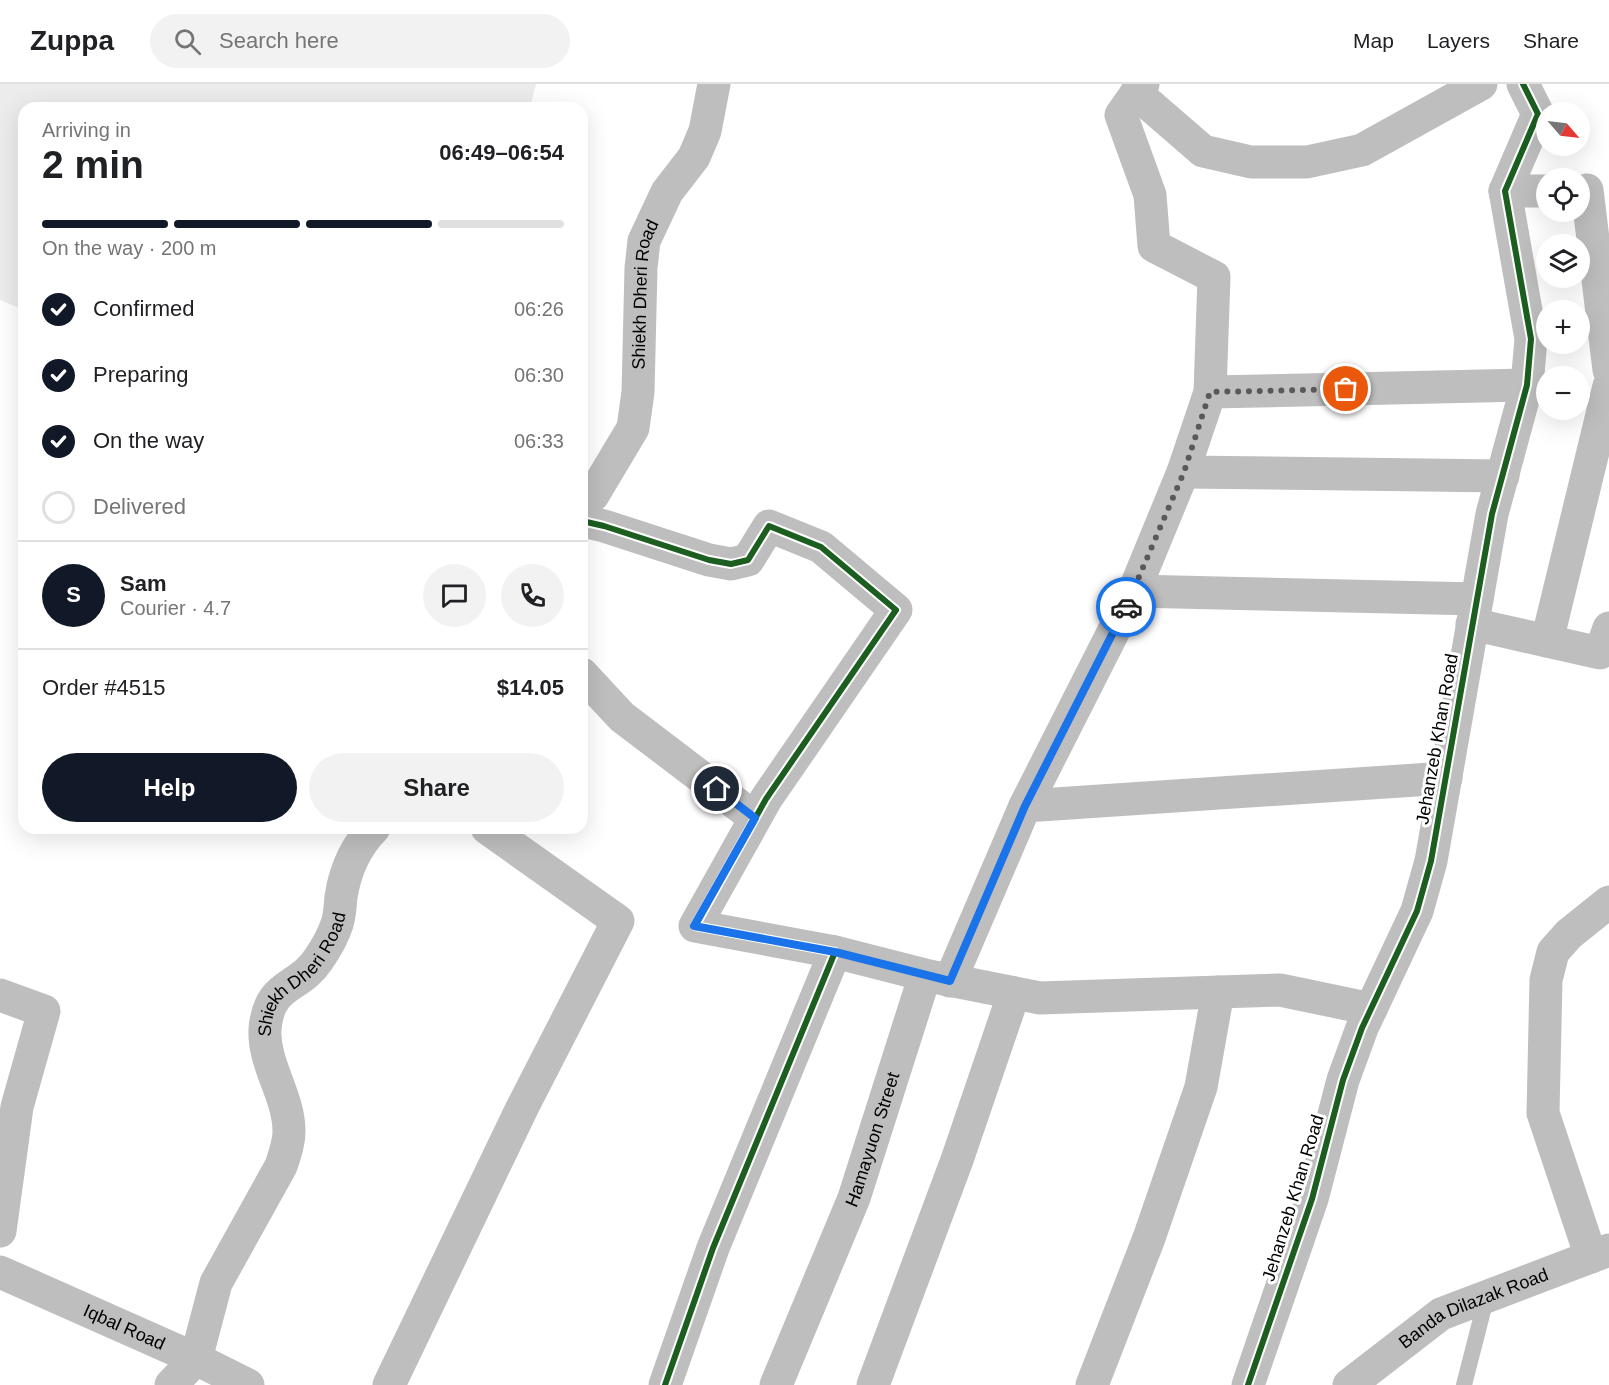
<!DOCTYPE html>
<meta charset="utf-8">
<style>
body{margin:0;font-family:Arial,sans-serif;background:#f2f2f2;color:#202124;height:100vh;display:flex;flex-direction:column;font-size:22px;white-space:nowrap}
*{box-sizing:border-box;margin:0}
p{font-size:20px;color:#757577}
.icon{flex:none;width:33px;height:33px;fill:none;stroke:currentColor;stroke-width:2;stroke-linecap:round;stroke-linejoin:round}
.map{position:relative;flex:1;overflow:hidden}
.sheet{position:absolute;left:18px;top:18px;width:570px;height:732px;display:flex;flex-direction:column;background:#fff;border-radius:18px;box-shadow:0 6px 24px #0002}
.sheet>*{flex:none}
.needle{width:39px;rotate:118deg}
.buttons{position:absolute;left:1536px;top:18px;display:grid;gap:12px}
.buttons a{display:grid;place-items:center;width:54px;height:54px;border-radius:50%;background:#fff;box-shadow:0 6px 24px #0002;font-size:30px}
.pin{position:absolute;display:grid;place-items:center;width:51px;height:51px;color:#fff;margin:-26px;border:3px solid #fff;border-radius:50%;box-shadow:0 2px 6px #0007}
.courier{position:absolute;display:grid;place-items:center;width:60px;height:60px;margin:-30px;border:4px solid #1a73e8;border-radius:50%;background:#fff;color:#222;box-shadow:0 2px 8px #0007}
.head em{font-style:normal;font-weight:600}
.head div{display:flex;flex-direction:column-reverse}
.head{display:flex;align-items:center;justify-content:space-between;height:102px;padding:0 24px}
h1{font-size:39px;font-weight:600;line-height:45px}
.bar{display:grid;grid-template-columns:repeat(4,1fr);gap:9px 6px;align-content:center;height:72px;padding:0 24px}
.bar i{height:8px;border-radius:4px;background:#e0e0e0}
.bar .selected{background:#111827}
.bar p{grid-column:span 4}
.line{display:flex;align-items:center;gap:15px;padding:0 24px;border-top:2px solid #e0e0e0}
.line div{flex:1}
.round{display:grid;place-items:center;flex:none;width:63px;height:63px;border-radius:32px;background:#f2f2f2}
ol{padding:0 24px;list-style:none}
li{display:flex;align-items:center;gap:18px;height:66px}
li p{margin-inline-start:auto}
li .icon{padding:6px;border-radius:50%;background:#111827;color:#fff;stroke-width:4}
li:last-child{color:#757577}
li i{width:33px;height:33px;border:3px solid #e0e0e0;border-radius:50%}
.button{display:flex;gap:12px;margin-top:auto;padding:12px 24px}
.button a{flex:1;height:69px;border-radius:36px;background:#111827;color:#fff;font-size:24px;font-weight:600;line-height:69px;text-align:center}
.button a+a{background:#f2f2f2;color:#202124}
header{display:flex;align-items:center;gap:36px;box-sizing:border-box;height:84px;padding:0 30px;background:#fff;border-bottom:2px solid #e0e0e0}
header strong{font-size:28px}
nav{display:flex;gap:33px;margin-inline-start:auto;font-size:21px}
.search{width:420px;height:54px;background:#f2f2f2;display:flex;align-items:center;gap:15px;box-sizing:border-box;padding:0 21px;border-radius:33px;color:#757577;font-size:22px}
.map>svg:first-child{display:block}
.green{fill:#ececec}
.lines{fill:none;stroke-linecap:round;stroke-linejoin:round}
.service{stroke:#bebebe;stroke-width:16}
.minor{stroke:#bebebe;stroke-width:33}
.tertiary{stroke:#bebebe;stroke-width:33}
.cycleway-casing{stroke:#fff;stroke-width:10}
.cycleway{stroke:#1b5e20;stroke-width:6}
.done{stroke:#595959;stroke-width:6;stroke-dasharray:0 10.8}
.route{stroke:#1a73e8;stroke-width:8}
.labels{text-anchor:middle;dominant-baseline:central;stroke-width:6;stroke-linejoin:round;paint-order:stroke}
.street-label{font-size:18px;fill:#000;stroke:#fff}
</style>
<header>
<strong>Zuppa</strong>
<div class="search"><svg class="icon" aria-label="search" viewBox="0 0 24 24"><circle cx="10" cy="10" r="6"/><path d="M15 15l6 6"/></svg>Search here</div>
<nav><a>Map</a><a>Layers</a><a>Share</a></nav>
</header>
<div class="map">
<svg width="1609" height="1301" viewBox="0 0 1609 1301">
<rect width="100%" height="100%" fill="#fff"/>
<path class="green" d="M0 0H536L530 24H24V226L0 216Z"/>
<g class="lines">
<path class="service" d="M1464 1301 1486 1215"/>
<g class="minor">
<path d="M1136 9 1203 67 1251 78H1307L1362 66 1481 0"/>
<path d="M1587 106 1609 286"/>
<path d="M1505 107H1546"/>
<path d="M1210 308 1527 301"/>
<path d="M1183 388 1503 392"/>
<path id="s1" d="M582 422 593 411 633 344 638 308 641 184 644 157 667 108 694 73 705 47 714 0"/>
<path d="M582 437 604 442 709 476 731 480 748 476 769 442 821 463 896 526 766 715 695 842 835 868 713 1164 665 1301"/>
<path d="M1134 507 1477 515"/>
<path d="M1472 540 1600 569 1609 544"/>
<path d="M1547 557 1609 302"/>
<path d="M582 590 622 633 755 734"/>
<path d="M1025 722 1134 507 1183 388 1210 308 1214 193 1154 162 1150 111 1121 31 1143 0"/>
<path d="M929 892 1040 914 1280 906 1371 925"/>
<path d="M950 897 1025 722 1446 694"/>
<path d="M0 911 44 927 17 1023 0 1147"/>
<path d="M1591 1173 1543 1029 1546 896 1553 868 1569 850 1609 818"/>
<path id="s2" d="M171 1301 196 1275 216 1199 281 1082C285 1070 289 1059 289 1047 289 1012 263 980 265 945 269 898 298 906 318 876 325 866 333 852 337 840 340 831 340 822 341 813 345 787 355 763 374 744"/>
<path d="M389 1301 522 1024 618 837 487 744"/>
<path id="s3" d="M776 1301 854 1114 925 891 835 868"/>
<path d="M873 1301 957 1076 1014 909"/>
<path d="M1092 1301 1149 1154 1201 1003 1218 908"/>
<path d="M1248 1301 1312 1115 1343 996 1362 944 1417 827 1431 777 1492 430 1527 301 1531 255 1505 107 1538 30 1523 0"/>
</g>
<g class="tertiary">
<path id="s4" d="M0 1188 196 1275 248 1301"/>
<path id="s5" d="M1349 1301 1441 1230 1609 1166"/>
</g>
<g class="cycleway-casing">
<path id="cycleway" d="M582 437 604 442 709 476 731 480 748 476 769 442 821 463 896 526 766 715 695 842 835 868 713 1164 665 1301
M1248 1301 1312 1115 1343 996 1362 944 1417 827 1431 777 1492 430 1527 301 1531 255 1505 107 1538 30 1523 0"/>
</g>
<use href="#cycleway" class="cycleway"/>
</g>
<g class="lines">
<path class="done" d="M1126 523 1184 388 1210 308 1346 305"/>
<path class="route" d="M717 705 755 734 694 842 835 868 950 897 1025 722 1126 523"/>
</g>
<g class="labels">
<g class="street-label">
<text stroke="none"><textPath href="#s1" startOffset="228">Shiekh Dheri Road</textPath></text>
<text transform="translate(1437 655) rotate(-80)">Jehanzeb Khan Road</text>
<text stroke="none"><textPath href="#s2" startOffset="458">Shiekh Dheri Road</textPath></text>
<text stroke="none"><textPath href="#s3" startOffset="264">Hamayuon Street</textPath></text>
<text transform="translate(1293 1114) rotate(-73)">Jehanzeb Khan Road</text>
<text stroke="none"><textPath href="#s5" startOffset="148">Banda Dilazak Road</textPath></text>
<text stroke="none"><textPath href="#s4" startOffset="136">Iqbal Road</textPath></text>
</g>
</g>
</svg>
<div class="buttons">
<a><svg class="needle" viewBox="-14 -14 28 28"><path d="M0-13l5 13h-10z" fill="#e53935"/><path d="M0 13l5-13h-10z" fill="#757577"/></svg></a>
<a><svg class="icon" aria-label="locate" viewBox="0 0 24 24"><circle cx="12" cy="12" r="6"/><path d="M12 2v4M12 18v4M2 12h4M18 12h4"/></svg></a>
<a><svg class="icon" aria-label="layers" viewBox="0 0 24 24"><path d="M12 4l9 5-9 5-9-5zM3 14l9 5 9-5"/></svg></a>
<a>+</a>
<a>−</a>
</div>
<div class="pin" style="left:1346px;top:305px;background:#ea580c"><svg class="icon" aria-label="bag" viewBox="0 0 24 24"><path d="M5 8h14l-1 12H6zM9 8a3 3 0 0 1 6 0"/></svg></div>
<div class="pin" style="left:717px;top:705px;background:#1f2937"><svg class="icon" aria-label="home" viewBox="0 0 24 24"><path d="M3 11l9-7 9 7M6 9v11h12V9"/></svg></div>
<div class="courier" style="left:1126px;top:523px"><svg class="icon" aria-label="car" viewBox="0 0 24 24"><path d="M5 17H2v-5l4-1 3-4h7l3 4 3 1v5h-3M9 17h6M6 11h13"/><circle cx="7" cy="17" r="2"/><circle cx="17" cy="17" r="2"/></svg></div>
<section class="sheet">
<div class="head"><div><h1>2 min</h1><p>Arriving in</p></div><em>06:49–06:54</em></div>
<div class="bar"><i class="selected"></i><i class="selected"></i><i class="selected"></i><i></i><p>On the way · 200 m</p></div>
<ol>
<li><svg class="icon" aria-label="check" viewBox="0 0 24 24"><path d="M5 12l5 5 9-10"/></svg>Confirmed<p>06:26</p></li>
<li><svg class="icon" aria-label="check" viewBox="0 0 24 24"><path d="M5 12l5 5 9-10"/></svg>Preparing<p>06:30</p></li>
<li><svg class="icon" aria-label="check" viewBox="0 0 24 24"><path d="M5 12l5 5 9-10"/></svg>On the way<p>06:33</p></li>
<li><i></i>Delivered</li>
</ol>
<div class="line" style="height:108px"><b class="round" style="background:#111827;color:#fff">S</b><div><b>Sam</b><p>Courier · 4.7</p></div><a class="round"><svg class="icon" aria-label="chat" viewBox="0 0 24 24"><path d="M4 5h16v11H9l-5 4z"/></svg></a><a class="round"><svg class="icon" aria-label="phone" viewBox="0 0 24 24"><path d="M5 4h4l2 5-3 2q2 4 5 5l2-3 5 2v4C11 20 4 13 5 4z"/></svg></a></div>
<div class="line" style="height:78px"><div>Order #4515</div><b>$14.05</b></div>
<div class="button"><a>Help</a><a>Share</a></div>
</section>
</div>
